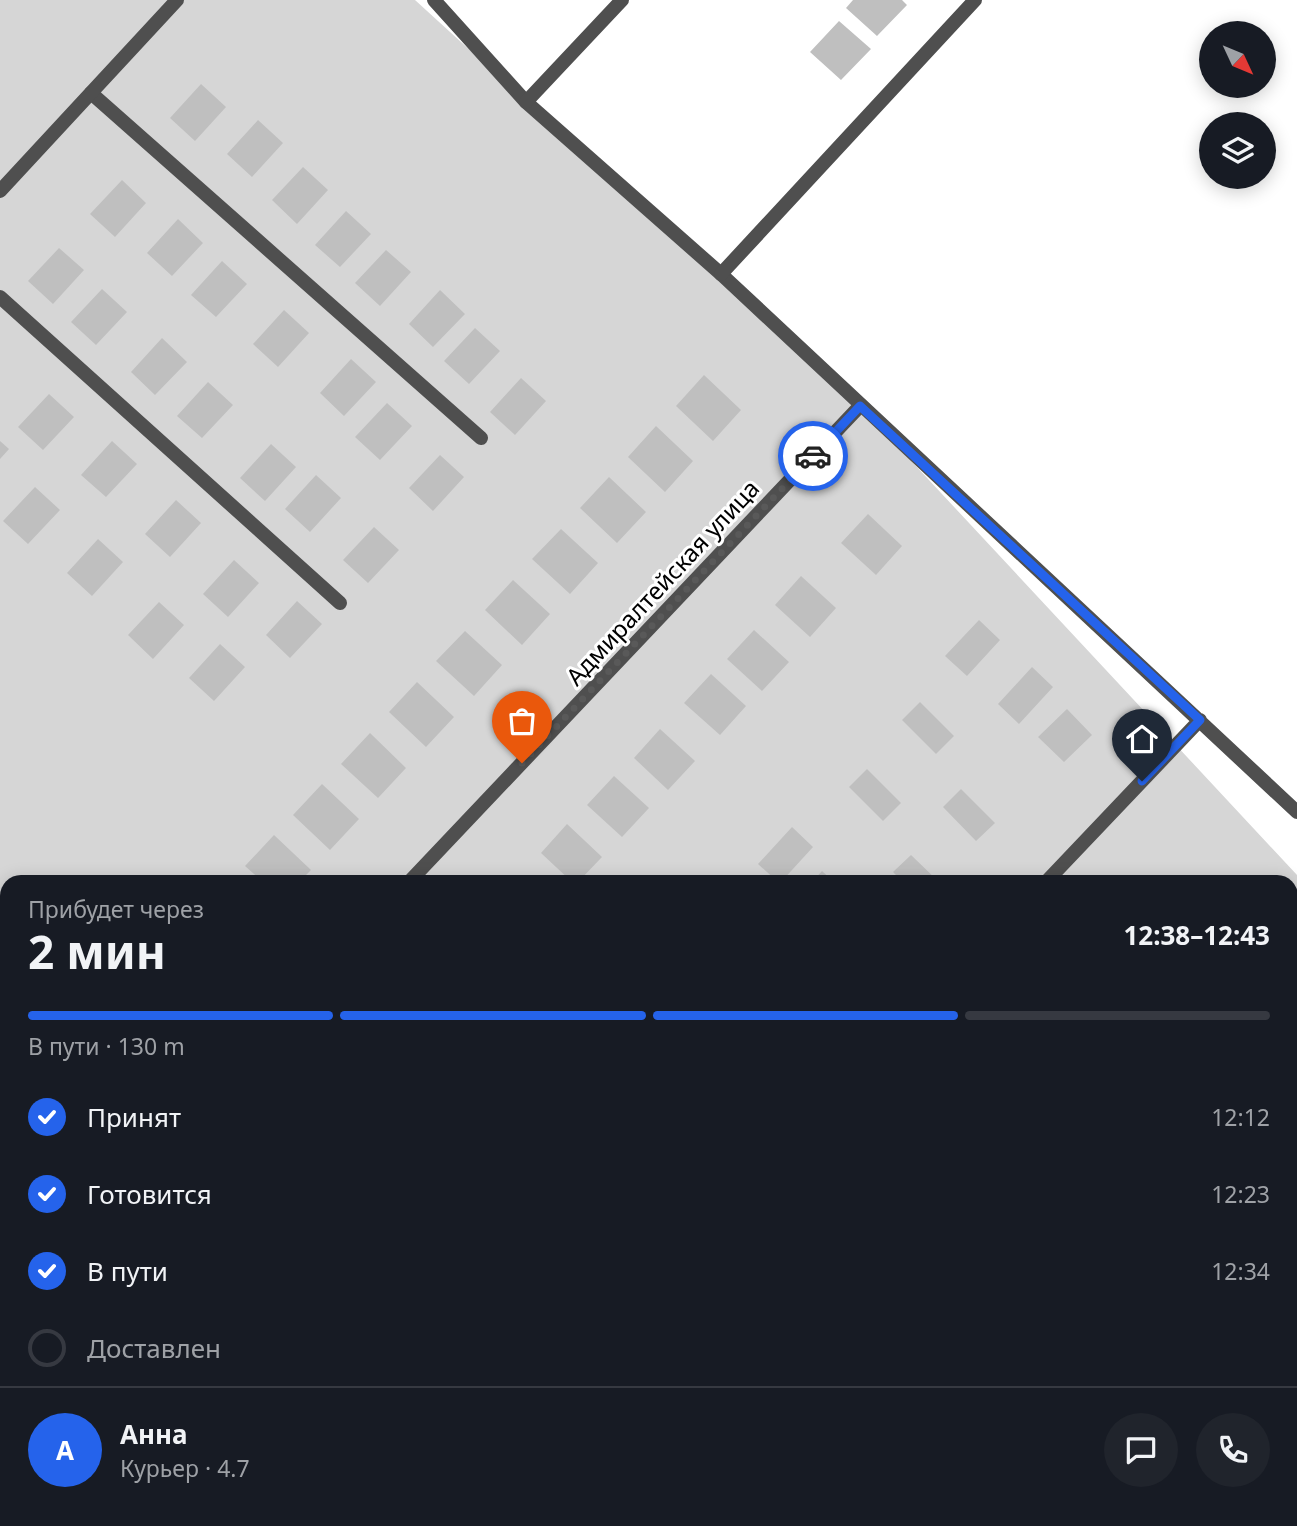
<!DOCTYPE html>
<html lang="ru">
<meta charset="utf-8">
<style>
body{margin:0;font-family:"Noto Sans",sans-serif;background:#20242c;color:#f1f3f6;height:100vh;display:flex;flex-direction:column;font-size:26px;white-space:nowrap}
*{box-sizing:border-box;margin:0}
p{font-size:23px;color:#9ea1a6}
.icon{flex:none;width:38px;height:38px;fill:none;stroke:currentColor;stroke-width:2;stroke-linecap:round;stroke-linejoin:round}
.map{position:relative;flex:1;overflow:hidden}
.sheet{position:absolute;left:0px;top:875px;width:1298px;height:651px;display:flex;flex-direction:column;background:#171b24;border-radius:21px 21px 0 0;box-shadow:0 4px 18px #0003}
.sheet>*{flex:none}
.needle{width:46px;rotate:134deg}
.tools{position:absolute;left:1199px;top:21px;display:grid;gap:14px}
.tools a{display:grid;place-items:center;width:77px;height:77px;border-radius:50%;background:#171b24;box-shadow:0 4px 18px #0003;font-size:35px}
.pin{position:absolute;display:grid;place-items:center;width:60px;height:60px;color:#fff;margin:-72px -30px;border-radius:50% 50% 50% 0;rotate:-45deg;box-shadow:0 0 7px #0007}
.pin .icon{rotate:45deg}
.courier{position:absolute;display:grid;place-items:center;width:70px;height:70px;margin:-35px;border:5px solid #2563eb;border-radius:50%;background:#fff;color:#222;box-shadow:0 2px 9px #0007}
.overview em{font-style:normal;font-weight:700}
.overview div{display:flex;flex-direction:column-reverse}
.overview{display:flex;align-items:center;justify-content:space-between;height:119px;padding:0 28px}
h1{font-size:46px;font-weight:700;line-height:52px}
.bar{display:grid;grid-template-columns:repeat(4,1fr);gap:10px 7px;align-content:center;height:84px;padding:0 28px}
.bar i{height:9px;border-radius:5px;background:#363941}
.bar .on{background:#2563eb}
.bar p{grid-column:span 4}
.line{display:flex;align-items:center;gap:18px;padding:0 28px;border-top:2px solid #363941}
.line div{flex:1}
.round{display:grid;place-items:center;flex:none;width:74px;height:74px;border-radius:37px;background:#20242c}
ol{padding:0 28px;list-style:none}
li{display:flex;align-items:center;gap:21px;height:77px}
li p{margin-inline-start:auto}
li .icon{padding:7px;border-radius:50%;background:#2563eb;color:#fff;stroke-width:4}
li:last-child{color:#9ea1a6}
li i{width:38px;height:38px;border:4px solid #363941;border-radius:50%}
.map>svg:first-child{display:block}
.green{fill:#d6d6d6;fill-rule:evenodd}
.building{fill:#bfbfbf}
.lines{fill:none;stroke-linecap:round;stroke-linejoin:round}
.lane{stroke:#4f4f4f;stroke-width:14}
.street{stroke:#4f4f4f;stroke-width:14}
.done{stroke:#595959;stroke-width:7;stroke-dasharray:0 12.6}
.route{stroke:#2563eb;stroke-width:9}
.labels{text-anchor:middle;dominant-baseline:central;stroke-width:6;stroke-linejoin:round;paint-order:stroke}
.street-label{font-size:24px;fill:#000;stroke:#fff}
</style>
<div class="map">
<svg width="1297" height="1526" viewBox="0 0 1297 1526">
<rect width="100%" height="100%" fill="#fff"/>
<path class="green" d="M0 0H415L860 406 1297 875V1526H0ZM7 882H1292V1519H7Z"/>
<path class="building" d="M853 0H902L907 5 877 36 846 8Z
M839 21 871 49 841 80 810 52Z
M201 84 226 107 195 141 170 118Z
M258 120 283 143 252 177 227 154Z
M303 167 328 190 297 224 272 200Z
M122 180 146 203 115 237 90 214Z
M346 211 371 234 340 267 315 245Z
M178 219 203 243 172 276 147 253Z
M59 248 84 270 53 304 28 281Z
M386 250 411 272 380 306 355 283Z
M222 261 247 284 216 317 191 295Z
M102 289 127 312 96 345 71 322Z
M440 290 465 314 433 347 409 324Z
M284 310 309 333 278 367 253 344Z
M475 328 500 351 469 384 444 361Z
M162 338 187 362 155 395 131 372Z
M351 359 376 382 344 416 320 393Z
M704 375 741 410 713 441 676 406Z
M521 378 546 401 515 435 490 412Z
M208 382 233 405 202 438 177 416Z
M49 394 74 417 43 450 18 427Z
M387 403 412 426 380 460 355 437Z
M656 426 693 461 665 492 628 457Z
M0 441 9 449 0 459Z
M112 441 137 464 106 497 81 475Z
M271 444 296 467 265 501 240 478Z
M440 455 464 477 433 511 409 488Z
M316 475 341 498 310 532 285 509Z
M609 477 646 512 617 543 580 508Z
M35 487 60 510 28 544 3 521Z
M176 500 201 523 170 557 145 534Z
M868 514 902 546 876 575 841 543Z
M374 527 399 550 368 583 343 560Z
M561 529 598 563 570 594 532 559Z
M98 539 123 562 92 596 67 573Z
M234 560 259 583 228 617 203 594Z
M801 576 836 608 810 637 775 605Z
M513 580 550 614 522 645 485 610Z
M297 601 322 624 290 658 266 635Z
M159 602 184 625 153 659 128 635Z
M979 620 1000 640 967 676 945 656Z
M754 630 789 662 762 691 727 659Z
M465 631 502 665 474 696 436 661Z
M220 644 245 667 214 701 189 678Z
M1032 667 1053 687 1019 724 998 704Z
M711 674 746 706 720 735 684 703Z
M417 682 454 717 426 747 389 712Z
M920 702 954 736 936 754 902 720Z
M1067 709 1092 735 1064 762 1038 737Z
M660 729 695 761 668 790 634 758Z
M370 733 406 768 378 798 341 764Z
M867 769 901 803 883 821 849 787Z
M614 776 649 808 622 837 587 805Z
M322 784 359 819 330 850 293 815Z
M961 789 995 823 976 841 943 807Z
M567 824 602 857 578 882H572L541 853Z
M792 827 813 847 781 882H778L758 864Z
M274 835 311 870 299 882H263L245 866Z
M911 855 939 882H903L893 872Z
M822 871 834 882H812Z
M1292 924 1297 930V982L1292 976Z
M1297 1111V1137L1292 1132V1116Z
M3 1143 7 1147V1200L0 1193V1146Z
M7 1438V1492L0 1486V1446Z
M149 1519H189L183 1526H143Z
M325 1519H346L353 1526H318Z
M784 1519H814L819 1524 817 1526H777Z
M898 1519H920L915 1526H907Z
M1070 1519H1084L1091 1526H1063Z"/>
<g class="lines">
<path class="lane" d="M434 0 526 102 721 274 1297 812
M91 93 481 438
M0 297 340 603
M1046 882 1200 720
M1292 1407 1297 1401
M435 1526 441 1519
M1186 1526 1192 1519"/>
<path class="street" d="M526 102 622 0
M0 191 177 0
M721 274 975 0
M409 882 860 406
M0 1313 7 1306"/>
</g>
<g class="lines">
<path class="done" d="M522 763 813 456"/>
<path class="route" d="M813 456 860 406 1200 720 1142 781"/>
</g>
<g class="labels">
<g class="street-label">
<text transform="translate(662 582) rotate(-47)">Адмиралтейская улица</text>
</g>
</g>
</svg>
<div class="tools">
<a><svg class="needle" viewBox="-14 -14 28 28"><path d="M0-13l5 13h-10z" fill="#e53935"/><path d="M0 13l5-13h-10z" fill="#9ea1a6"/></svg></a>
<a><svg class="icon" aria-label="layers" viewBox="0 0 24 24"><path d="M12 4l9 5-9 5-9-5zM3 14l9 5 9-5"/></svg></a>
</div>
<div class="pin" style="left:522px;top:763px;background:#ea580c"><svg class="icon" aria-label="bag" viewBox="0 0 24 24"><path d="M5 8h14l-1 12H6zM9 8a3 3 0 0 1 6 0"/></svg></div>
<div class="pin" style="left:1142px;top:781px;background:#1f2937"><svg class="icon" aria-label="home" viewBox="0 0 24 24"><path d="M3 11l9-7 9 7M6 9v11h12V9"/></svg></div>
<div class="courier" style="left:813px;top:456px"><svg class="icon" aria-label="car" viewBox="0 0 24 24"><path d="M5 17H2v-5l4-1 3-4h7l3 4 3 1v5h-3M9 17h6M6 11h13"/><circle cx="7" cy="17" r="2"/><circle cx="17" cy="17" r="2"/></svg></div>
<section class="sheet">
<div class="overview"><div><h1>2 мин</h1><p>Прибудет через</p></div><em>12:38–12:43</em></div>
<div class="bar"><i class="on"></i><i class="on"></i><i class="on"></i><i></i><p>В пути · 130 m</p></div>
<ol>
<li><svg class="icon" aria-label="check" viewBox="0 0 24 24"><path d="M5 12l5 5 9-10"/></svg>Принят<p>12:12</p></li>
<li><svg class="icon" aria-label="check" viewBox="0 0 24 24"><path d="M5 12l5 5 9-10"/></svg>Готовится<p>12:23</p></li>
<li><svg class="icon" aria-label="check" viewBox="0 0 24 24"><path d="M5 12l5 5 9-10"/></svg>В пути<p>12:34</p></li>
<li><i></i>Доставлен</li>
</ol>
<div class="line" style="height:126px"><b class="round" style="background:#2563eb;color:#fff">А</b><div><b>Анна</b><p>Курьер · 4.7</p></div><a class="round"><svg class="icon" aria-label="chat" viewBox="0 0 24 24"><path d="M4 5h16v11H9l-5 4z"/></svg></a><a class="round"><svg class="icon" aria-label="phone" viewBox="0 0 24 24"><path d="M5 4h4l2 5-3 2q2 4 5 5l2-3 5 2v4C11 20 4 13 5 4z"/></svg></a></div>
</section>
</div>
